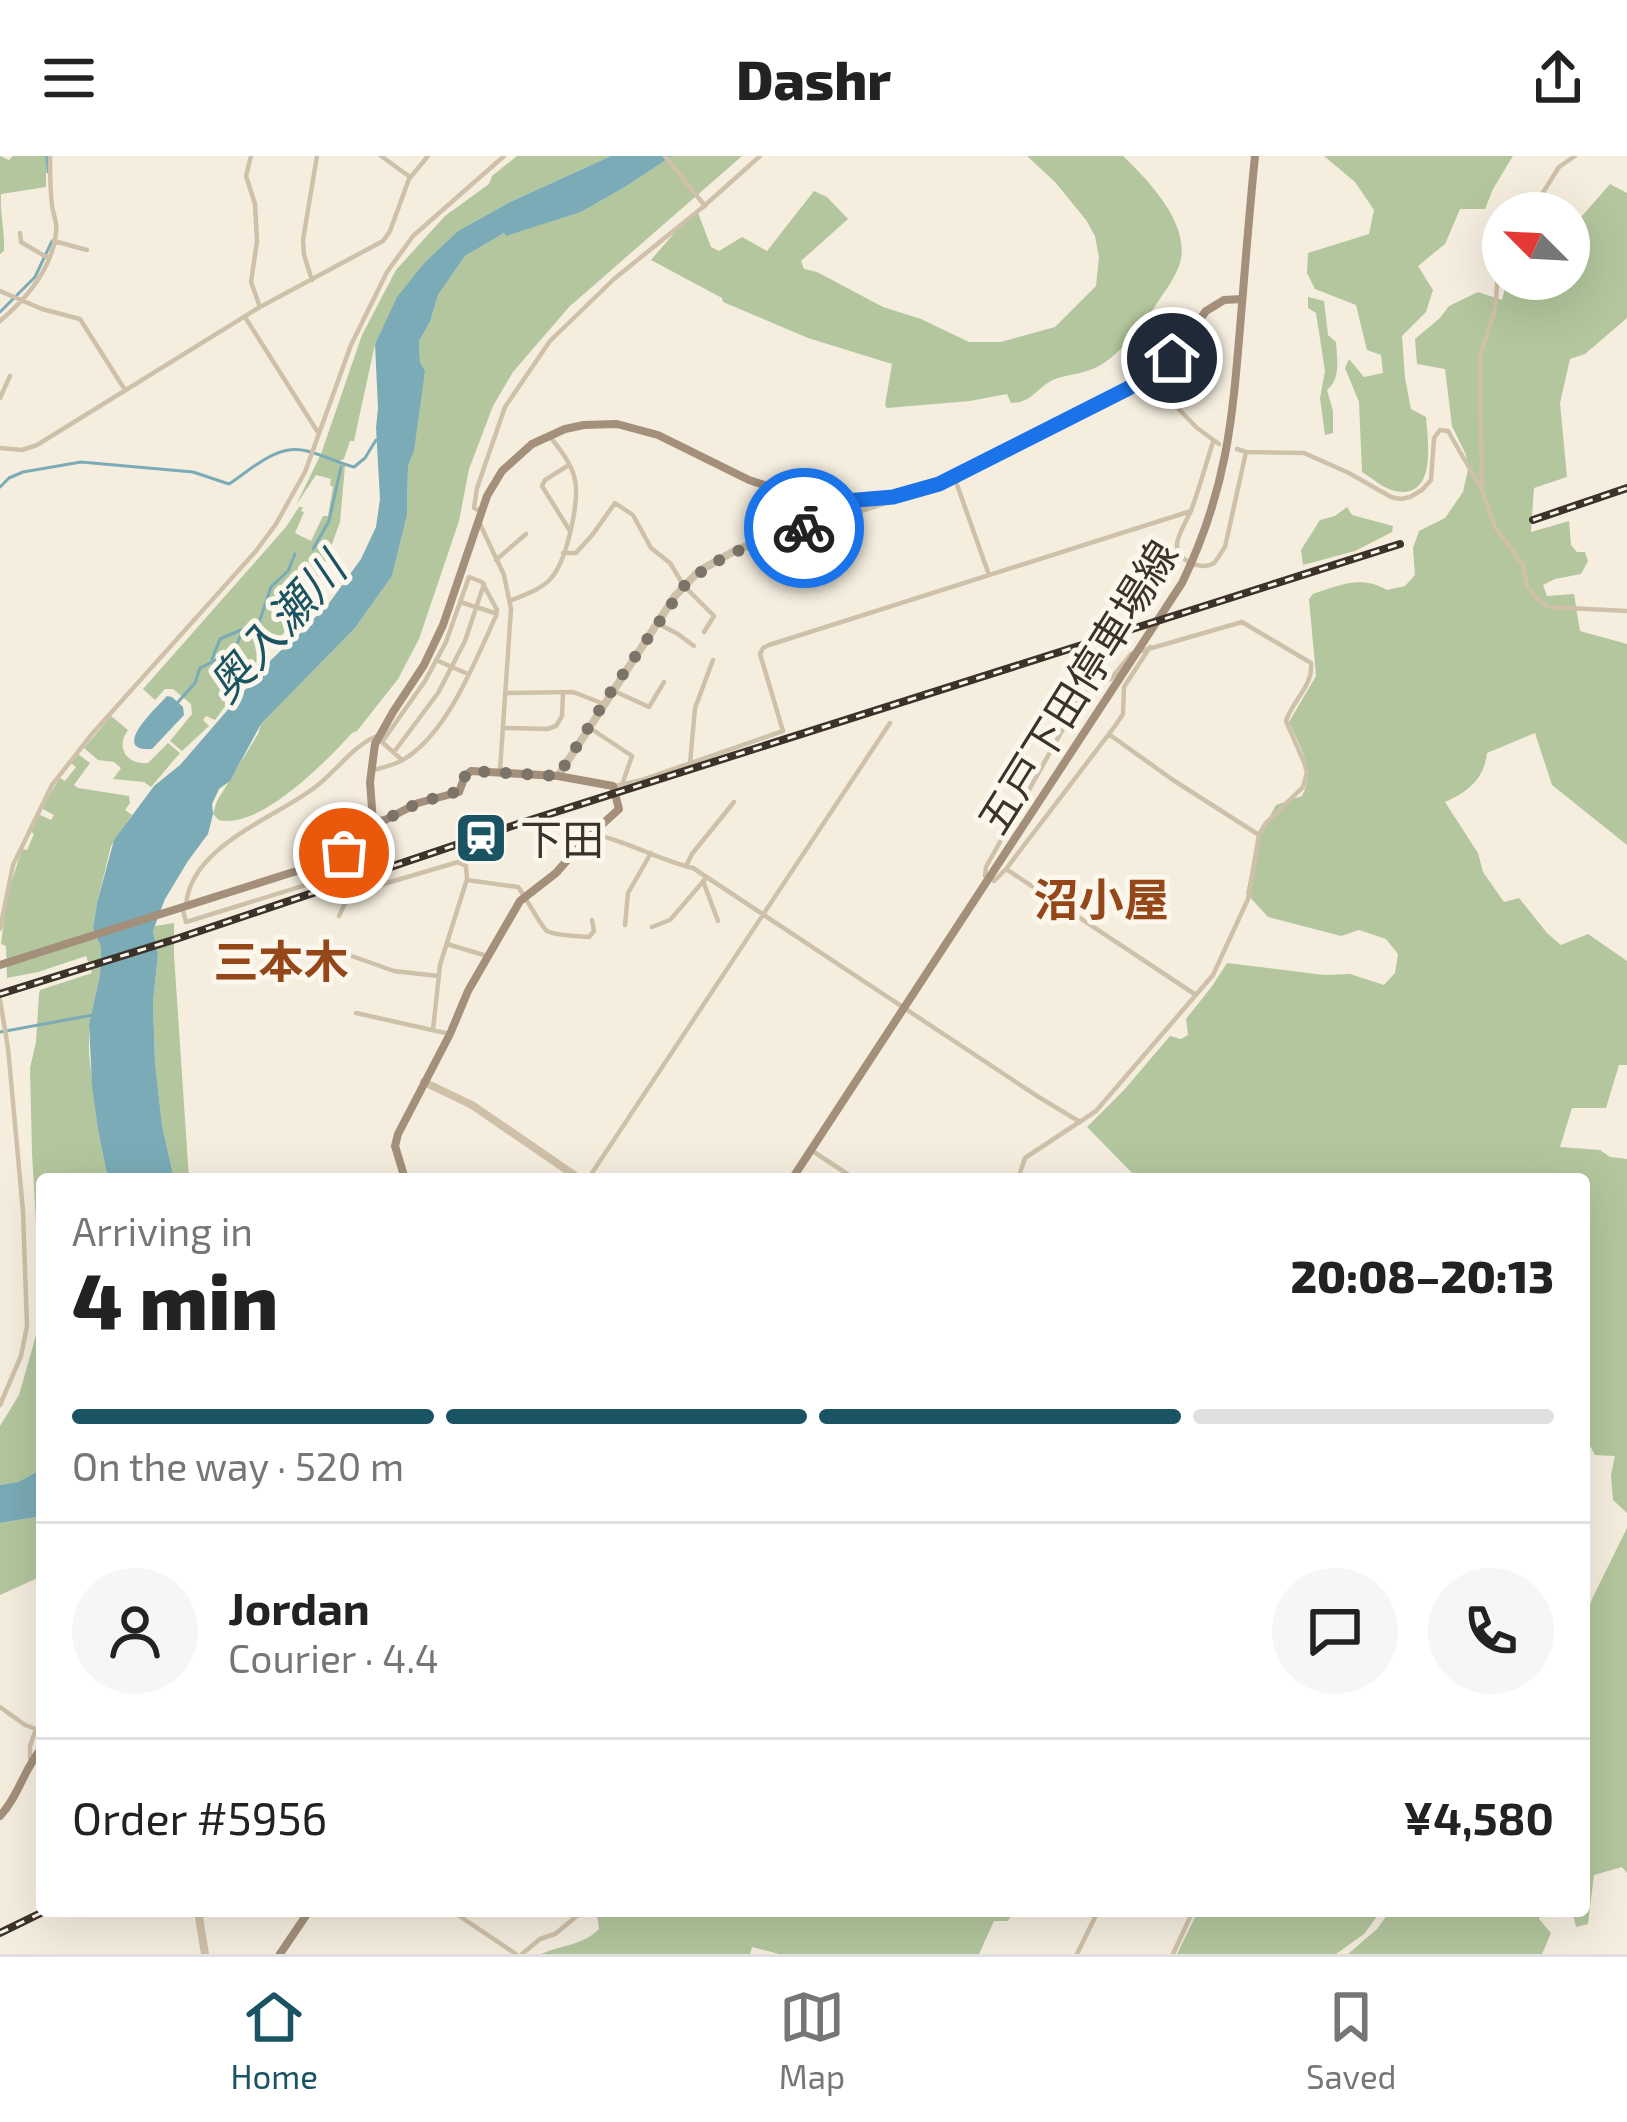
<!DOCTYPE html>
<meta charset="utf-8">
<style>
body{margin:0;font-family:"Exo 2","Noto Sans JP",sans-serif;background:#f6f6f6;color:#222;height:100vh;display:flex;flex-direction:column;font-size:45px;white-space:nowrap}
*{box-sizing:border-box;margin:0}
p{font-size:39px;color:#767676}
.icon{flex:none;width:66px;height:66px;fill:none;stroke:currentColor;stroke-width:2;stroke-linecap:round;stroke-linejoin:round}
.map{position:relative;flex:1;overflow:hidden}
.side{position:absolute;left:36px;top:1017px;width:1554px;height:744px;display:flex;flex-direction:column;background:#fff;border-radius:12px;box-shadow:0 12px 48px #0002}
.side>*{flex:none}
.needle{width:78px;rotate:294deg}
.buttons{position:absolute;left:1482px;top:36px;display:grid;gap:24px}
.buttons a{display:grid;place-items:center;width:108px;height:108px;border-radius:50%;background:#fff;box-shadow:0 12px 48px #0002;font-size:60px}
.pin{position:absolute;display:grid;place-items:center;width:102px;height:102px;color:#fff;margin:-51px;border:6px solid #fff;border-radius:50%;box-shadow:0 3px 12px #0007}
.courier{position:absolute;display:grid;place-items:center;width:120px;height:120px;margin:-60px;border:9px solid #1a73e8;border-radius:50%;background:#fff;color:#222;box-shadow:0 3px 15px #0007}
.head em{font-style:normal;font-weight:800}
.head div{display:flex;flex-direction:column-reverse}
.head{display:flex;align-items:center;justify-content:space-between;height:204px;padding:0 36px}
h1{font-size:78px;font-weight:800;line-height:90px}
.bar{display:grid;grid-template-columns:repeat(4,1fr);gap:18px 12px;align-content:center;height:144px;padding:0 36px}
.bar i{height:15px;border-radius:9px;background:#e0e0e0}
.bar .current{background:#1a5362}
.bar p{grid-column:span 4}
.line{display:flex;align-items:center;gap:30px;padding:0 36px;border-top:3px solid #e0e0e0}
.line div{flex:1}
.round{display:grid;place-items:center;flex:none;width:126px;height:126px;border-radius:63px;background:#f6f6f6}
header{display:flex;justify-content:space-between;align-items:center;height:156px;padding:0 36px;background:#fff;font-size:54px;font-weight:800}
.tabs{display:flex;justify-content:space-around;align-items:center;height:168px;border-top:3px solid #e0e0e0;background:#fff;font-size:33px;color:#767676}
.tabs a{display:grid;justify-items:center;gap:6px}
.tabs .current{color:#1a5362}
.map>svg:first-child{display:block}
.green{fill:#b3c69d}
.water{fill:#7aabb6}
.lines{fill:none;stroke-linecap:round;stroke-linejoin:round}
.stream{stroke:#7aabb6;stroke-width:3}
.minor{stroke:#cfc0a9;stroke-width:4.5}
.tertiary{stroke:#cfc0a9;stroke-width:8}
.secondary{stroke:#a38f7a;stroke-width:8}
.rail-casing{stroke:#3c3229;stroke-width:8}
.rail{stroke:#fcf7ec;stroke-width:3;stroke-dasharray:9;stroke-linecap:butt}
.done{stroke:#7d7469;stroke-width:12;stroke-dasharray:0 21.6}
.route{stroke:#1a73e8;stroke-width:15}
.labels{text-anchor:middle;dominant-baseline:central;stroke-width:10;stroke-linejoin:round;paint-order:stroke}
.street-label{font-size:42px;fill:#3c3229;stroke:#fcf7ec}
.poi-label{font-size:42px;fill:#3c3229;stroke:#fcf7ec;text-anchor:start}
.water-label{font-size:45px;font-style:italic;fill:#1a5362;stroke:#fcf7ec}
.neighbourhood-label{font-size:45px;font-weight:bold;fill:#94481a;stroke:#fcf7ec}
</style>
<header><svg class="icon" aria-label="menu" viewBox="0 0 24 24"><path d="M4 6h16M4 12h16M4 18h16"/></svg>Dashr<svg class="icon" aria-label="share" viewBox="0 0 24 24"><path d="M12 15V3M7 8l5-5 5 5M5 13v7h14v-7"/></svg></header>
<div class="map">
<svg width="1627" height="1798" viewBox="0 0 1627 1798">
<rect width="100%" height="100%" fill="#f5eedf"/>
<path class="green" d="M0 0 9 4 13 0H46V31L1 38C0 59 5 75 4 95L0 98Z
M517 0H611L510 46 458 75 425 106 397 142 375 188 354 285H350L344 303 339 305 321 298 362 179 396 114 445 60 489 28 492 20Z
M672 0H742L569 151 513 216 493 250 469 313 459 365 419 483 398 523 357 575 352 577C326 606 259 674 219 664L213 658 217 645 258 578 261 568 355 472 392 420 407 359 408 310 425 215 420 206 419 185 430 166 438 139 465 100 504 77 507 79 581 56 625 31Z
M1027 0H1123C1147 23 1188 65 1181 103 1177 121 1163 137 1154 152 1140 172 1124 193 1104 207 1084 220 1066 217 1051 225 1036 233 1031 247 1011 247L1007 238 970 245 887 252 885 249 892 208 808 182 723 146 722 142 651 104 676 75 698 57 711 91 719 95 742 81 767 95 814 35 827 41 848 63 801 105 804 113 817 116 883 151 921 163 969 186H1001L1055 171 1096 130 1099 101 1095 80 1086 64 1055 26Z
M1324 0H1513L1493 33 1485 53H1460L1445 88 1418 110 1433 134 1426 156 1402 180 1405 222 1411 253 1426 261C1428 285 1437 344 1395 335 1384 333 1372 322 1362 316L1359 246 1345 212 1349 203 1364 221 1383 217 1381 199 1367 194 1356 149 1315 133 1307 117 1308 97 1369 78 1374 54 1355 26Z
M1610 28 1627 37V162L1585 198 1570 203 1560 247 1567 321 1534 332 1531 376 1569 365 1571 389 1577 396H1585L1588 405 1581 418 1555 423 1543 429 1547 440 1574 438 1580 475 1627 488V689L1552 629 1535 577 1487 597C1484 623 1468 636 1445 646L1478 697 1483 716 1504 746 1519 742 1547 777 1561 789 1588 778 1627 805V909H1619L1606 952H1572L1560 991 1600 994 1610 1001 1627 1003V1357L1613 1344 1611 1319 1615 1300 1595 1299 1589 1288 1584 1289V1023H1138L1087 971 1124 934 1170 880 1181 883 1188 879 1186 863 1213 829 1227 807 1324 819 1350 818 1384 829 1395 817 1398 798 1386 783 1359 774 1341 780 1268 761 1246 737 1259 680 1276 649 1302 640C1316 614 1300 591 1289 566L1316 520 1309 443 1313 438C1340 429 1361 419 1387 434L1405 430 1415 419 1413 392 1419 375 1445 362 1463 336 1468 313 1466 299 1452 270 1445 213 1417 208 1415 183 1440 162 1449 150 1478 136 1502 144 1506 128 1513 123H1569V75Z
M1308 141 1324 145 1328 179 1336 186C1337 204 1341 222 1327 234L1333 255V277L1325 279 1320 242 1325 215 1316 157 1308 152Z
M320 300 345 310 340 366 321 418 310 441 301 458 260 503 215 564 206 560 203 564 209 570 182 595 170 585 192 558 191 548 173 533H165L155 544 143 533 286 371 299 351H303L301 355 304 356 295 377 311 385 323 360H328L333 331 330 329 331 323 316 319 296 349Z
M1347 351 1352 359 1393 370 1392 376 1355 395 1303 409 1301 394 1320 364 1335 360Z
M111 560 128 574C115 592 127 609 148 607L168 587 180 597 151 631 144 626 113 623 121 612 114 606 98 604 84 592Z
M78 598 90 607 74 629 78 632 129 640 130 647 125 654 132 659 111 690 97 747 93 772 101 791 100 819 89 868V898L98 974 108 1023H42V1313L18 1326 0 1329V1270L19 1239 36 1179 37 1084 32 997 30 912 36 886 39 838 40 834 92 817 86 800 38 816 7 822 6 790 1 788 7 740 22 693 27 694 34 678 30 675 38 658 51 664 54 659 41 652 60 622 65 625 76 611 71 607Z
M174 767V799L189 1023H174L162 969 155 906 153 846 158 798 153 775 155 770Z
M42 1360V1420L0 1439V1367Z
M1627 1372V1717L1622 1711 1594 1719 1588 1768 1576 1771 1572 1755H1584V1467L1592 1443Z
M601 1755H1013L1008 1765H994L979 1798H779L752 1791 750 1798H541C561 1789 584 1789 599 1773L597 1759Z
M1198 1755H1381L1364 1778 1336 1798H1177Z
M1390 1755H1541L1539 1763 1551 1777 1542 1798H1348L1377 1773Z"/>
<path class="water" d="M611 0H672L625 31 581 56 506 80 504 77 465 100 438 139 430 166 419 185 420 206 425 215 414 294 408 310 407 359 392 420 355 472 261 568 230 625 219 633 212 648 213 658 208 678 188 705 165 743 153 775 158 798 153 846 155 906 162 969 174 1023H108L98 974 92 929 89 868 100 819 101 791 93 772 97 747 114 684 154 630 180 609 270 505 327 450 361 403 376 371 380 343 376 272 378 252 375 188 397 141 425 106 458 75 510 46Z
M167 540 172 541 183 551 184 559 152 593C108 596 158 550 167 540Z
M42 1313V1360L0 1367V1329L18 1326Z"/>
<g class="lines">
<path class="stream" d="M47 0 48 16
M0 156 35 121 52 85
M0 331 9 322 23 316 81 306 193 316 229 328C252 313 277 287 307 295 323 299 338 307 354 311L365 302 376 284
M313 393 329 365 341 311
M212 503 220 483 241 474
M178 546 195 527 200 512 234 495 243 474 259 467 271 431 288 415 295 398
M0 876 93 859"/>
<path class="minor" d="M251 0 246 20 255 48 257 85 251 126 260 151
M381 0 410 21
M665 0 705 50
M1530 57 1559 11 1575 0
M20 77 21 86 48 102
M54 85 87 94
M312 124 304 99 303 84 317 0
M0 135 42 153 80 163 125 234
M245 161 319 278
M0 165C26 143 52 113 56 77 58 67 53 59 52 49 50 33 50 16 50 0
M1148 221 1197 272 1219 288
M0 242 10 220
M1213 286C1206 308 1200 330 1192 352 1188 363 1178 377 1177 388 1176 404 1201 416 1214 407 1217 404 1222 395 1225 391L1246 296
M0 292 22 294 37 289 260 151 383 85 390 75 409 23 428 0
M1237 293 1246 296 1304 297 1349 317 1391 341 1401 343 1410 341 1422 334 1431 324 1434 282 1440 274 1448 275 1482 334 1495 371 1523 409 1527 430 1536 442 1549 451 1627 455
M569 309 545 324 542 330 570 375
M955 323 989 419
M1482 334 1480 204C1482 187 1490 173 1494 156 1499 136 1494 119 1503 99
M480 355 474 352 477 332 505 251 550 185 614 123 703 51 760 0
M480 368 504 419 511 453 500 614
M563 397H576L593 378 615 347 633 359 651 392 670 407 684 430 714 460 704 476
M496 404 526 378
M510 445C524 439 543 433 552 421 567 403 581 342 574 320 570 305 558 291 549 279
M460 446 495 457
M657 467 678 478 694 490
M436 504 468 518
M612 534 649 551 664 526
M507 537 573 536 604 548
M505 572 547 573 556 570 562 560 563 536
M590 572 632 600 623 626
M1110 579 1173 624 1259 679
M394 596 438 537 465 485 484 428
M690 608 695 552 713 504
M371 615C383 611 396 609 406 602 449 574 475 505 496 460L497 454 482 426 469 421 446 486 425 525 382 586 402 604
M615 630 642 624 783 575 760 498 763 492 769 489 1191 355
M594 678C629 686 659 704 693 712L1037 940 1080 966
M344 697 353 737
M687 708 692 698 734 646
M1006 713 1196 839
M467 724 518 731C525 740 542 772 547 775 557 780 577 780 589 781L594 775 592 764
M703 725 718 765
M186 749C191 690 273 663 314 632 336 616 353 589 379 579
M182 751 186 766 348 716
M339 760 346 745 353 737 458 706 466 710 467 723 440 809 433 874
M625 769 628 737 651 697
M652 771 670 764 707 721
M0 773 13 709 52 629 92 578 256 395 276 368 305 316 351 189 387 116 413 80 504 0
M447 788 487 800
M332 793 394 815 438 820
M0 844 8 892 23 1055 27 1170 21 1200 0 1249
M356 857 450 878
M811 994 855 1023
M588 1023 890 567
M1018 1023 1025 1002 1096 955 1213 819 1248 743 1259 679 1266 667 1303 631 1307 617 1304 606 1286 565C1292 545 1314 529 1311 507L1242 466 1131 498 1111 523 1093 529 1082 539 986 711 985 720 994 725 1006 713 1115 570 1123 558 1124 531 1150 491
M0 1551 25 1569 42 1575
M30 1602V1590L36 1573
M452 1755 516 1798
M522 1798 540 1783 555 1778 583 1755
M1077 1798 1098 1755
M1173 1798 1193 1755"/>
<path class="tertiary" d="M558 620 675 440 699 415 738 393 902 340
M424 926 472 949 580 1023
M198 1755 205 1798"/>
<path class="secondary" d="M373 666 370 626 375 588 393 556 424 509 443 469 487 340 502 315 532 288 565 273 584 269 617 268 658 279 749 324 794 339 834 346 894 341 917 336 955 321 1127 233 1172 201 1206 155 1224 144 1242 143
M0 809 322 707C342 698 366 687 373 666L385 664 418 647 459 636 465 620 471 615 558 620 613 630 619 653 585 684 556 717 520 745 468 835 450 878 398 978 395 990 405 1023
M792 1023 1182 427C1230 328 1233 254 1242 148 1246 99 1250 49 1255 0
M0 1660C19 1640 24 1612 42 1592
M280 1798 309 1755"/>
<g class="rail-casing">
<path id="rail" d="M1533 364 1627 332
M0 838 176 783 521 667 1400 388
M0 1777 45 1755"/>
</g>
<use href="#rail" class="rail"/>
</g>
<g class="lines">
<path class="done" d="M344 697 368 678 373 666 385 664 418 647 459 635 465 620 471 615 558 620 612 534 684 430C718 398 760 385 804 372"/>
<path class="route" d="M804 372 825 365 834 346 893 341 939 328 1127 233 1148 221 1172 202"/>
</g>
<defs>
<g id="station-square" transform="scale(2.7)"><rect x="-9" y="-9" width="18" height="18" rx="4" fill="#1a5362" stroke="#fcf7ec"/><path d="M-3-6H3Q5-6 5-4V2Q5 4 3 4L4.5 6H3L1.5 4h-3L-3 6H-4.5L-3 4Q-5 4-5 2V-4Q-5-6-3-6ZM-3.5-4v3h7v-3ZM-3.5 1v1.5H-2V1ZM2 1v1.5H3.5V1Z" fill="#fff"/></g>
</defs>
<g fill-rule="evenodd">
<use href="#station-square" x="481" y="682"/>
</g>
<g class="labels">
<g class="street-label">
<text transform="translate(1076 530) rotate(-58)">五戸下田停車場線</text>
</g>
<g class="poi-label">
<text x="520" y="682">下田</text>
</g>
<g class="water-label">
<text transform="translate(275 470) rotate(-48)">奥入瀬川</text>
</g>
<g class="neighbourhood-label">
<text x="1101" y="742">沼小屋</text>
<text x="281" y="804">三本木</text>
</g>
</g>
</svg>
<div class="buttons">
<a><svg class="needle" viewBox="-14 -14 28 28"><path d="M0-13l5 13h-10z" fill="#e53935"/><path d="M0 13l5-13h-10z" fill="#767676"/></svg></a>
</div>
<div class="pin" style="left:344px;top:697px;background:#ea580c"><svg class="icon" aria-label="bag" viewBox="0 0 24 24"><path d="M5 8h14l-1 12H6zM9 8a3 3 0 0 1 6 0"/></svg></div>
<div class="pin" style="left:1172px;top:202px;background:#1f2937"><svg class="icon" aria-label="home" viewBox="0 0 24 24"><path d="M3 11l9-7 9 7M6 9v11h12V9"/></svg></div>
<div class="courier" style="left:804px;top:372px"><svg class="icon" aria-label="bike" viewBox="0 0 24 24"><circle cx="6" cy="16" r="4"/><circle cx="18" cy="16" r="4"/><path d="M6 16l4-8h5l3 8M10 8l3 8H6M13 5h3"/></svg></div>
<section class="side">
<div class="head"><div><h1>4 min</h1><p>Arriving in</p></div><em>20:08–20:13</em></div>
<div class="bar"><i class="current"></i><i class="current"></i><i class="current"></i><i></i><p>On the way · 520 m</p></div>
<div class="line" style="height:216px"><a class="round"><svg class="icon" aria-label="person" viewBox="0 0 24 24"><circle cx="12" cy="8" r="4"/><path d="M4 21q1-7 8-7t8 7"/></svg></a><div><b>Jordan</b><p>Courier · 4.4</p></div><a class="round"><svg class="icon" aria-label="chat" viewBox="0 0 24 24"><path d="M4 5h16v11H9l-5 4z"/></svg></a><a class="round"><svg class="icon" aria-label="phone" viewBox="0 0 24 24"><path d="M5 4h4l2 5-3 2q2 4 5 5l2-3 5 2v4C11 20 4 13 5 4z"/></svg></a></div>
<div class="line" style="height:156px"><div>Order #5956</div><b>¥4,580</b></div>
</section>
</div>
<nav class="tabs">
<a class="current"><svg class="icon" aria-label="home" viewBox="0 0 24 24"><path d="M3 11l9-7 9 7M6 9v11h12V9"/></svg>Home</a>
<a><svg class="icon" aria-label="map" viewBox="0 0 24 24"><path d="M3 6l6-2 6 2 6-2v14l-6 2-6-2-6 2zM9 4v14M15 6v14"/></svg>Map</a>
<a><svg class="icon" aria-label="saved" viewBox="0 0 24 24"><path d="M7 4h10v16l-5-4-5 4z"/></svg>Saved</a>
</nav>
